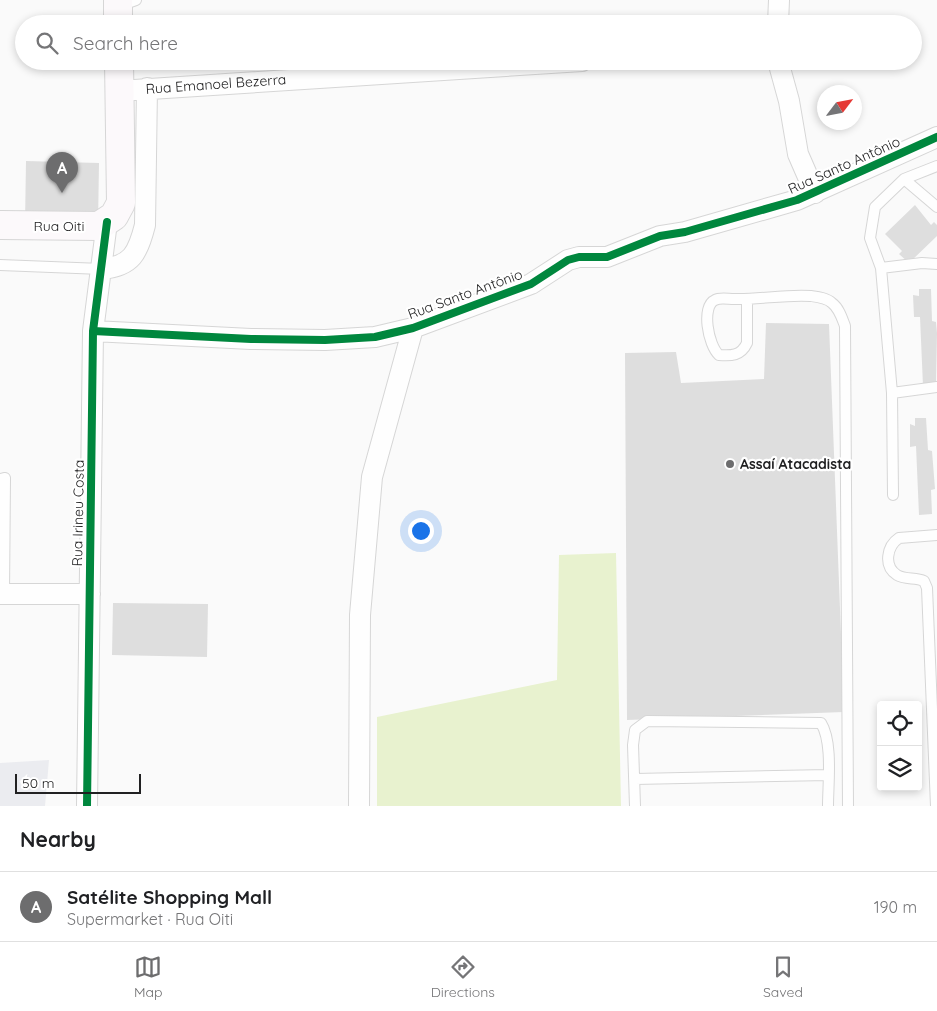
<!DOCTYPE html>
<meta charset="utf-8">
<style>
body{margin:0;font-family:Quicksand,sans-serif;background:#f2f2f2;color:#202124}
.controls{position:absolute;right:15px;bottom:15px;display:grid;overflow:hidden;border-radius:5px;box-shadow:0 2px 8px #0003}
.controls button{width:45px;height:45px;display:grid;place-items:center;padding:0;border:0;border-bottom:1px solid #e0e0e0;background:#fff;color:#202124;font:25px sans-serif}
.compass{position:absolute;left:817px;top:85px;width:45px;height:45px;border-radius:50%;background:#fff;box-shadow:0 2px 8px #0003;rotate:58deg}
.scale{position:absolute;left:15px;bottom:12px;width:126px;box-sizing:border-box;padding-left:5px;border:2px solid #212122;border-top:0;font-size:14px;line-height:18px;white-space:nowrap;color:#212122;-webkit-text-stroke:4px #fff;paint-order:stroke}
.you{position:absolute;left:420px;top:530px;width:18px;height:18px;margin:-12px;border:4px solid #fff;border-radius:50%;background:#1a73e8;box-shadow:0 0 0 8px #1a73e833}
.badge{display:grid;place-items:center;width:32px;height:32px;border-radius:50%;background:#6d6d6e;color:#fff;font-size:16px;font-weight:700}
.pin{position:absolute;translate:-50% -41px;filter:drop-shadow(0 1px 2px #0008)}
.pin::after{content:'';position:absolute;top:26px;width:18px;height:15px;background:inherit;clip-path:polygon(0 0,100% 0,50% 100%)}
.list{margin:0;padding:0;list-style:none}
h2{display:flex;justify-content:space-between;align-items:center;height:65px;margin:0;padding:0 20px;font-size:21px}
h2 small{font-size:16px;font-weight:400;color:#757577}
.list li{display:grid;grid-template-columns:32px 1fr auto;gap:15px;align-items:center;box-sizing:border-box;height:70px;padding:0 20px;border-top:1px solid #e0e0e0}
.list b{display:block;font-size:19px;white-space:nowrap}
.list p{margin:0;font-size:16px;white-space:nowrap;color:#757577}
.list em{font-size:16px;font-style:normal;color:#757577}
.icon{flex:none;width:28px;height:28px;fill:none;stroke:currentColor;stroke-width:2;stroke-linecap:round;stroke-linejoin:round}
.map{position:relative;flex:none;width:937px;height:806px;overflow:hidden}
.search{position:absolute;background:#fff;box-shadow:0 2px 8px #0003;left:15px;right:15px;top:15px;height:55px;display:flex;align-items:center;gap:12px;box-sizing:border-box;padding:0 18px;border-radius:28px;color:#757577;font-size:19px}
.sheet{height:135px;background:#fff}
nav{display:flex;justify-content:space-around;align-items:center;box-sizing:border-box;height:70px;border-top:1px solid #e0e0e0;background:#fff;font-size:14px;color:#757577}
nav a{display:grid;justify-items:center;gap:2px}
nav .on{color:#6d6d6e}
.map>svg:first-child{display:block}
.built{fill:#ebecf0}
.green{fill:#e8f2cf}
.building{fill:#dedede}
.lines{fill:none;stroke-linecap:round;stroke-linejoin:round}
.service-casing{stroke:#d6d6d6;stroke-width:12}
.minor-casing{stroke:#d6d6d6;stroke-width:22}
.secondary-casing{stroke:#d6d6d6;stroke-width:30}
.service{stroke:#fefefe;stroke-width:10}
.minor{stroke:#fefefe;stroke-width:20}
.secondary{stroke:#fcf9fb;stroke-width:28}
.cycleway-casing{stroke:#fff;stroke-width:11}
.cycleway{stroke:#00873e;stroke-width:8}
.poi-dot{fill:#6d6d6e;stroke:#fff;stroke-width:2}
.labels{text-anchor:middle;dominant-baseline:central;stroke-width:4.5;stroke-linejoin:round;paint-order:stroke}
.street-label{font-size:14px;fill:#212122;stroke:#fff}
.poi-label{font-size:14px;font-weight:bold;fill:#212122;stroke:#fff;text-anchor:start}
</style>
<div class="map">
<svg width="937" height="806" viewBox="0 0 937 806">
<rect width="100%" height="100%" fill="#fafafa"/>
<path class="built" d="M 49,760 L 45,806 L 0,806 L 0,763 Z"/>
<path class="green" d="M 616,553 L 621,806 L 377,806 L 377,717 L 557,680 L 559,555 Z"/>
<path class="building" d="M 26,161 L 99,163 L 98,225 L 25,223 Z
M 915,205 L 931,225 L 934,222 L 937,225 L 937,236 L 909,263 L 899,254 L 902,251 L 885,234 Z
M 919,289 L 931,289 L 932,321 L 936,322 L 937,333 L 936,385 L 923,386 L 920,317 L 914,317 L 913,295 L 919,296 Z
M 766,323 L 829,324 L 844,712 L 627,720 L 625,353 L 676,352 L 681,383 L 764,379 Z
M 915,418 L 926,418 L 928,450 L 932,451 L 935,489 L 931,490 L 932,514 L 919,515 L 916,446 L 910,447 L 910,424 L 915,426 Z
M 113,603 L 208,604 L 207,657 L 112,655 Z"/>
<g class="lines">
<g class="service-casing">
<path id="service" d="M 119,6 L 136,0
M 904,179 L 937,207
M 0,265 L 102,269
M 881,268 L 870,238 L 875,207 L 904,179 L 937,166
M 747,300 L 747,343 C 741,356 731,356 719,355 C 708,345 701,306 715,300 C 720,297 728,299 734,299 C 759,300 785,294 811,296 C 818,297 827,298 832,303 C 839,308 842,318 845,326 L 848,806
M 892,393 L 937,387
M 0,479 L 5,478 L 4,594
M 893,495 L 892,393 L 881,268 L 922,263 L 937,264
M 635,779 L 828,775
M 635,806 L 633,745 L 635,730 L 647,721 L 821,723 C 833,742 828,784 828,806
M 936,806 L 927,588 L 924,581 C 916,577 905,580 897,575 C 883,566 887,546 899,538 L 937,535"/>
</g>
<g class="minor-casing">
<path id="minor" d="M 778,24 L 779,0
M 778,61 L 789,101 L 798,154 L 815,193
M 119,91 L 582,61
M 102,269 C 132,266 138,253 145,225 L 147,88
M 93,331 L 251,339 L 325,340 L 375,337 L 413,328 L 531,284 L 568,260 L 579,257 L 607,257 L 660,236 L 685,232 L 797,200 L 937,137
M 0,594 L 90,594
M 87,806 L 93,331 L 107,222
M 359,806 L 360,615 L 372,477 L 413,328"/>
</g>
<g class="secondary-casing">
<path id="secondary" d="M 118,0 L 118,24
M 0,225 L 99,226 L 114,216 L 121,203 L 119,61"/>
</g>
<use href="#service" class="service"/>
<use href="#minor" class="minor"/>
<use href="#secondary" class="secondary"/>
<g class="cycleway-casing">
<path id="cycleway" d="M 93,331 L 251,339 L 325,340 L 375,337 L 413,328 L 531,284 L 568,260 L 579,257 L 607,257 L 660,236 L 685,232 L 797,200 L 937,137
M 87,806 L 93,331 L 107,222"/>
</g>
<use href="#cycleway" class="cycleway"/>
</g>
<circle class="poi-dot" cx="730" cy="464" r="5"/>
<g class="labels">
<g class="street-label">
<text transform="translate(216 84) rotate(-4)">Rua Emanoel Bezerra</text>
<text transform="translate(844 165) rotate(-24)">Rua Santo Antônio</text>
<text x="59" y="226">Rua Oiti</text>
<text transform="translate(465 294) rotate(-20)">Rua Santo Antônio</text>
<text transform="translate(78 513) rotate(-89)">Rua Irineu Costa</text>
</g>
<g class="poi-label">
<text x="740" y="464">Assaí Atacadista</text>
</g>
</g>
</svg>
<div class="controls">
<button><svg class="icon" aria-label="locate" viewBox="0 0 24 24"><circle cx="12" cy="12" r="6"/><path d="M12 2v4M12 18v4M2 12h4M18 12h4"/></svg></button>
<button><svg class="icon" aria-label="layers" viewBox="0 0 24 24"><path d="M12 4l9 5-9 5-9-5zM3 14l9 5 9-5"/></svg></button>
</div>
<svg class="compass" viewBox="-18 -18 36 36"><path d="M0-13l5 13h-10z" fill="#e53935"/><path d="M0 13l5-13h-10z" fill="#757577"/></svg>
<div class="scale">50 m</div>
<div class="you"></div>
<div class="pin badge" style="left:62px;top:193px">A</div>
<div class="search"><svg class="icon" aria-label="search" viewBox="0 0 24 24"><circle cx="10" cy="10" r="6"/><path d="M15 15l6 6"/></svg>Search here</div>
</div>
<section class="sheet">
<h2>Nearby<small></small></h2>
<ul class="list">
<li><span class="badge">A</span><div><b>Satélite Shopping Mall</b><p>Supermarket · Rua Oiti</p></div><em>190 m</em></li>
</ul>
</section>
<nav>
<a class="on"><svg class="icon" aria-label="map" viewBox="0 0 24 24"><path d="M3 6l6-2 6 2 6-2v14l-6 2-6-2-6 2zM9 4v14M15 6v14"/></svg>Map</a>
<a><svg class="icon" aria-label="directions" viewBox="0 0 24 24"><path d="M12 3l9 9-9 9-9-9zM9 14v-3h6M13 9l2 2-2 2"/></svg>Directions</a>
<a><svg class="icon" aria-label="saved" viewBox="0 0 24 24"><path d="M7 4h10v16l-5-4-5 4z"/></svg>Saved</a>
</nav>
